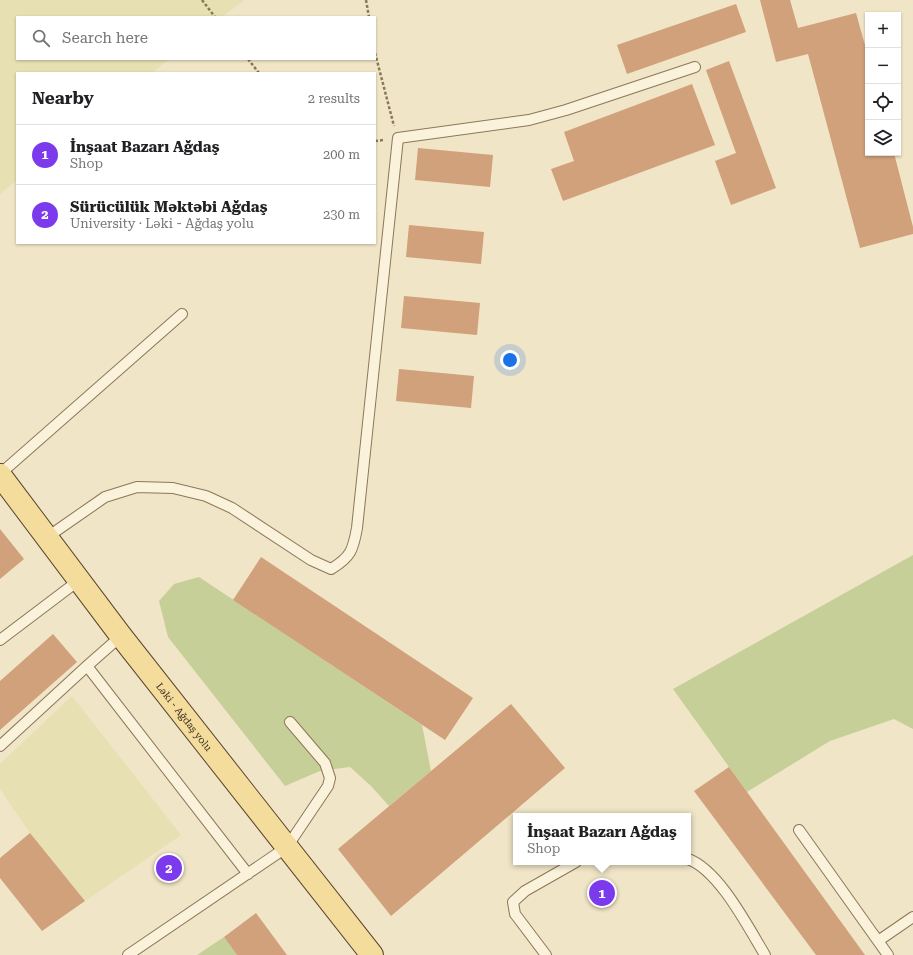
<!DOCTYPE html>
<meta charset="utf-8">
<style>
body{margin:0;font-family:"Roboto Serif",serif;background:#f6f6f6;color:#202124}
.controls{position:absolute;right:12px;top:12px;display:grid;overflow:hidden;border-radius:0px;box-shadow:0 1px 3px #0004}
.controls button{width:36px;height:36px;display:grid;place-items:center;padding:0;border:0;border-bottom:1px solid #e0e0e0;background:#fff;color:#202124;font:20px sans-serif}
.you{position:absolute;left:510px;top:360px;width:14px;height:14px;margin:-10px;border:3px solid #fff;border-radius:50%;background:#1a73e8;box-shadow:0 0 0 6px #1a73e833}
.badge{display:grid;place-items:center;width:26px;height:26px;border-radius:50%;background:#7c3aed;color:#fff;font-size:13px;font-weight:700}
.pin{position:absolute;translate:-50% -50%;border:2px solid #fff;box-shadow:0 1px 4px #0006}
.popup{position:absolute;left:513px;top:813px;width:178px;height:52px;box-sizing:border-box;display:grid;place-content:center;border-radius:0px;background:#fff;filter:drop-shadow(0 1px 3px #0005);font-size:13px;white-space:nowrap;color:#757577}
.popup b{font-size:15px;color:#202124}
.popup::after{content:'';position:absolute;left:50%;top:100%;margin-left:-8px;border:8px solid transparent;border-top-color:#fff}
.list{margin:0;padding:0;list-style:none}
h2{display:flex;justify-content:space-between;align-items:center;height:52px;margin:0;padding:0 16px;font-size:17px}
h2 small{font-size:13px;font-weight:400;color:#757577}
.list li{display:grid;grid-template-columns:26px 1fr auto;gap:12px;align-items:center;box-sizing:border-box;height:60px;padding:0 16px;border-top:1px solid #e0e0e0}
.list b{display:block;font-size:15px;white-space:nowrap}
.list p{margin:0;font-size:13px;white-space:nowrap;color:#757577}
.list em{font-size:13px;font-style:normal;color:#757577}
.icon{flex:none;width:22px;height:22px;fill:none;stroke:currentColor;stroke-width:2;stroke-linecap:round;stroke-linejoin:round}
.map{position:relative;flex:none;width:913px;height:955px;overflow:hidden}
.search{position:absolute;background:#fff;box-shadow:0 1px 3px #0004;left:16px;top:16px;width:360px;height:44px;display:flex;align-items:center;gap:10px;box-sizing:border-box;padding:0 14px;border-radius:0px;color:#757577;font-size:15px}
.panel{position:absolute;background:#fff;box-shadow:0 1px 3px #0004;left:16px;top:72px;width:360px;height:172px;border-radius:0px}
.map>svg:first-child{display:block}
.farmland{fill:#e6e0b3}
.green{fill:#c7cf99}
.building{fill:#d0a17b}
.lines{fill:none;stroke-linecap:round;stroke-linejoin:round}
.service-casing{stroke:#8c775b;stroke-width:12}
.primary-casing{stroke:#5a452f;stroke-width:24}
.path{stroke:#8c775b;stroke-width:2.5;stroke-dasharray:3 2;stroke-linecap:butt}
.service{stroke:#faf2da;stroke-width:10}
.primary{stroke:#f4dc9d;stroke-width:22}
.labels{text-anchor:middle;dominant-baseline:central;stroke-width:3.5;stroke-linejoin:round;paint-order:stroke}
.street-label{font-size:10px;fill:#3c2e1f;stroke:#f7efd6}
</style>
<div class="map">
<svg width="913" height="955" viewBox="0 0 913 955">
<rect width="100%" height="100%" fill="#f0e5c6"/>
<path class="farmland" d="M 0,0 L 244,0 L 222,17 L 17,17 L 17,59 L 169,59 L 152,73 L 17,73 L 17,180 L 0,194 Z
M 72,696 L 181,835 L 85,901 L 30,833 L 0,789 L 0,764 Z"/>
<path class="green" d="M 913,555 L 913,729 L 894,719 L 830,741 L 747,792 L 673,689 Z
M 199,577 L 422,725 L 431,771 L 389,806 L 371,786 L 350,767 L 320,771 L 285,786 L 168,637 L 159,601 L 174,584 Z
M 224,937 L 237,955 L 197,955 Z"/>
<path class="building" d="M 760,0 L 790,0 L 798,28 L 856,13 L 868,56 L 868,153 L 894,153 L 913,227 L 913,234 L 860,248 L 808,54 L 776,62 Z
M 736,4 L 746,32 L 627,74 L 617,45 Z
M 729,61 L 776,188 L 731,205 L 715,161 L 736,153 L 706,70 Z
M 692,84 L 715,145 L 563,201 L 551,169 L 574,161 L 564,132 Z
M 418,148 L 493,155 L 490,187 L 415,180 Z
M 409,225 L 484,232 L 481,264 L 406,257 Z
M 404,296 L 480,303 L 477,335 L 401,328 Z
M 399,369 L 474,376 L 471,408 L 396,401 Z
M 0,529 L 24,559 L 0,579 Z
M 261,557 L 473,698 L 445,740 L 233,600 Z
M 53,634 L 77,662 L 0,730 L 0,681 Z
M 511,704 L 565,768 L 391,916 L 338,849 Z
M 729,767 L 747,792 L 865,955 L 816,955 L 694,791 Z
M 30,833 L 85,901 L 42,931 L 0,878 L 0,858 Z
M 256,913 L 287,955 L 237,955 L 224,937 Z"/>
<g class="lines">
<g class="service-casing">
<path id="service" d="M 0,474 L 182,314
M 46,538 L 105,497 L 137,487 L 173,488 L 206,496 L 232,508 L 311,560 L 331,569 C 351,557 353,550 357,528 L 398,138 L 529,120 L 566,110 L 695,67
M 0,640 L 78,581
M 87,666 L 248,874
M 0,746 L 87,666 L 121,636
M 799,830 L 888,955
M 688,859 C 719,870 748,927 765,955
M 878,941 L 913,917
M 128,955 L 287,847 L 328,786 L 330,778 L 325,763 L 290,722
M 546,955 L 515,914 L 513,902 L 525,891 L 576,862"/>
</g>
<g class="primary-casing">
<g id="primary">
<path id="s1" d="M 0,475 L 121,636 L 372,955"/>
</g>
</g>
<path class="path" d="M 202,0 L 215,17
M 366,0 L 369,17
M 375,53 L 394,126
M 248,59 L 259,73
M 375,141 L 384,140"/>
<use href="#service" class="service"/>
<use href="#primary" class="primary"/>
</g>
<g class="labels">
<g class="street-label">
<text stroke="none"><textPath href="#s1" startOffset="304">Ləki - Ağdaş yolu</textPath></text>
</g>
</g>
</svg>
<div class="controls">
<button>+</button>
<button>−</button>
<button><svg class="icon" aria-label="locate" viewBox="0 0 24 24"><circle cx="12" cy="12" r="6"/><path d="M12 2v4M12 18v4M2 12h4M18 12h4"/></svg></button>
<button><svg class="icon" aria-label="layers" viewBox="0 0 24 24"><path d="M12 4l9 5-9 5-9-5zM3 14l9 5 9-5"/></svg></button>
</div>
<div class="you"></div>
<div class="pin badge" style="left:602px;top:893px">1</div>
<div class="popup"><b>İnşaat Bazarı Ağdaş</b>Shop</div>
<div class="pin badge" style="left:169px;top:868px">2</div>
<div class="search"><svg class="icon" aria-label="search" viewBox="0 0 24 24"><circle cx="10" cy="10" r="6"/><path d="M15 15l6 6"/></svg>Search here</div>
<section class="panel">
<h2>Nearby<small>2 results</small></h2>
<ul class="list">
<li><span class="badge">1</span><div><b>İnşaat Bazarı Ağdaş</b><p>Shop</p></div><em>200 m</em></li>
<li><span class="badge">2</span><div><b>Sürücülük Məktəbi Ağdaş</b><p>University · Ləki - Ağdaş yolu</p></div><em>230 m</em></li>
</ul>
</section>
</div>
